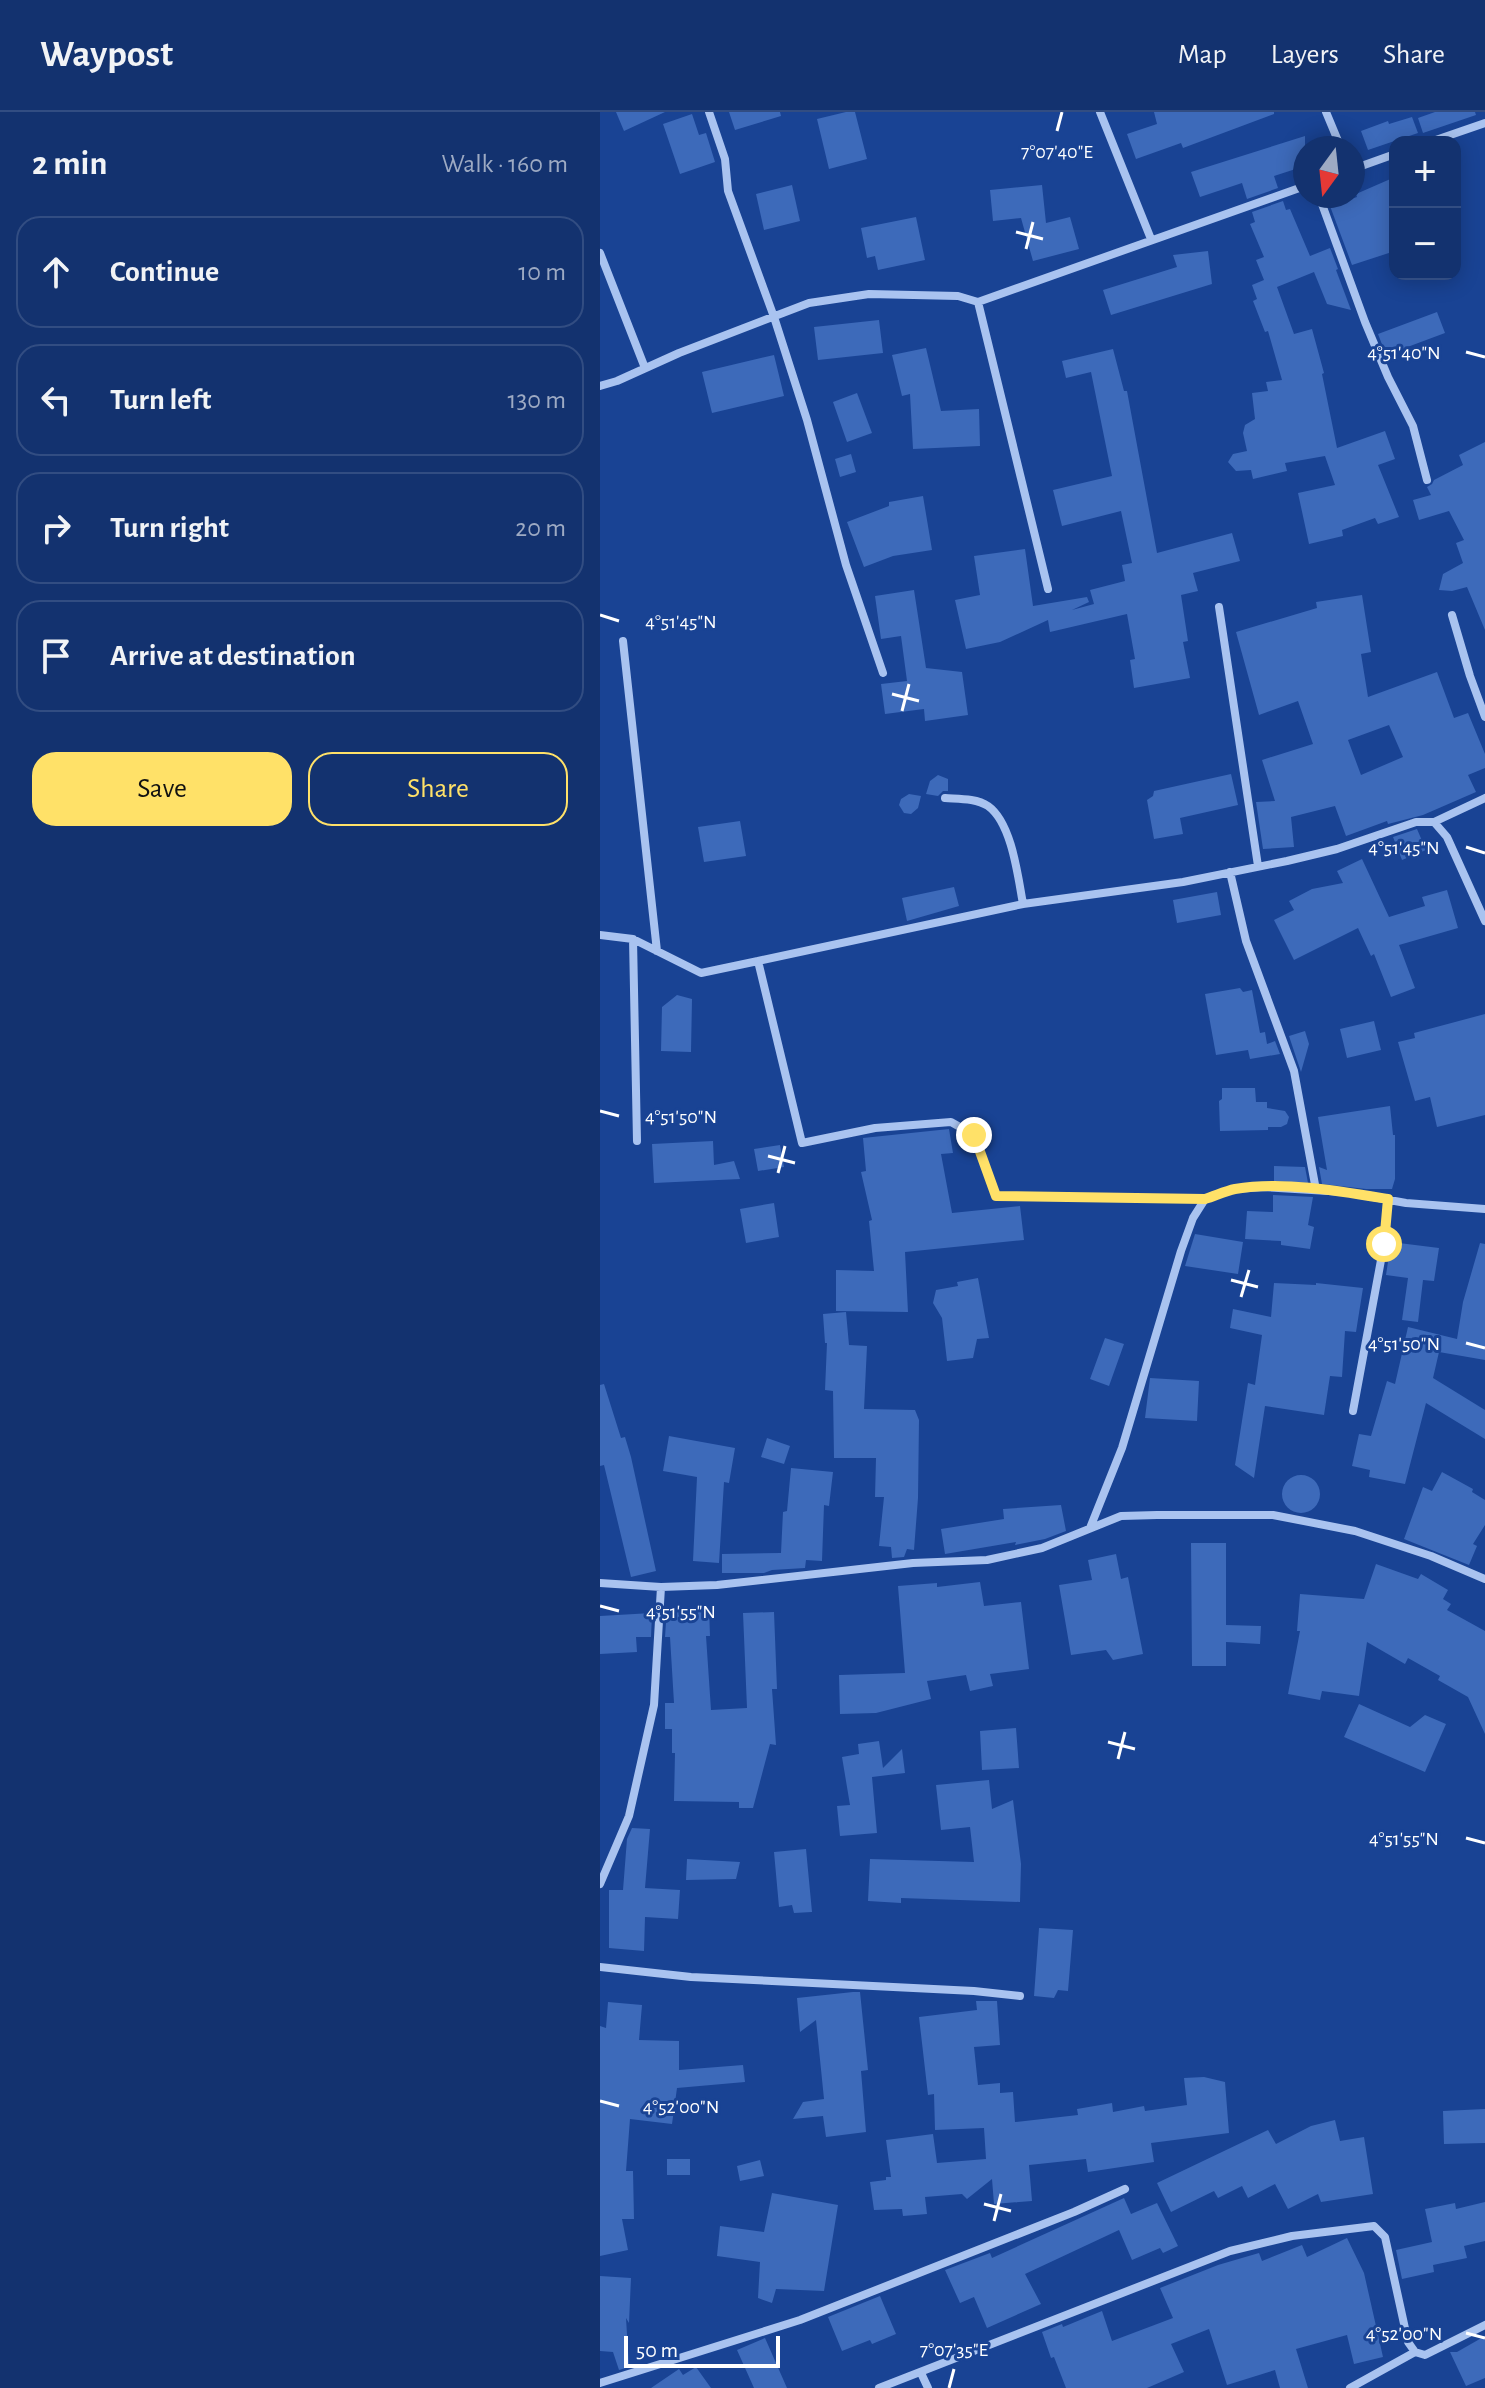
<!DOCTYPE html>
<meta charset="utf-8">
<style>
body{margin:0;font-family:"Alegreya Sans",sans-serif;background:#1c3a74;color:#f1f3f6}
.controls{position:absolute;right:24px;top:24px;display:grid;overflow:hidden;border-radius:16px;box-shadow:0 4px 20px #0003}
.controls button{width:72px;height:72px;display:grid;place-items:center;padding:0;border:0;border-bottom:2px solid #324d82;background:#13326f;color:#f1f3f6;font:40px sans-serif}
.compass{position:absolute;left:693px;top:24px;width:72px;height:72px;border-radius:50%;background:#13326f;box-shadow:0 4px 20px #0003;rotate:195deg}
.scale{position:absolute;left:24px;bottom:20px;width:156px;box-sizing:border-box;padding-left:8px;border:4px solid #fff;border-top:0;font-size:22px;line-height:28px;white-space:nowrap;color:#fff;-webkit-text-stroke:6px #194394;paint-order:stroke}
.stop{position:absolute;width:24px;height:24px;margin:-18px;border:6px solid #ffe168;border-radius:50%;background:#fff}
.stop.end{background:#ffe168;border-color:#fff;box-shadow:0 2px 8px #0008}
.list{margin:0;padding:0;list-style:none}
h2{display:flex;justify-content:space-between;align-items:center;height:104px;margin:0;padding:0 32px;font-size:34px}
h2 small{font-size:26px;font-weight:400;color:#9daac3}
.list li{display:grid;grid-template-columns:52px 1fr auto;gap:24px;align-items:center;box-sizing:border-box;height:112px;margin:0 16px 16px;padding:0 16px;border:2px solid #324d82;border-radius:24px}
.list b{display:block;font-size:30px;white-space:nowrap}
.list em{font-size:26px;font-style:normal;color:#9daac3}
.actions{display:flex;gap:16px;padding:24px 32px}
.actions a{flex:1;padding:18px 0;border:2px solid #ffe168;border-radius:24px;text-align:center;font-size:28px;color:#ffe168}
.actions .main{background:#ffe168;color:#111}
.icon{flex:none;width:44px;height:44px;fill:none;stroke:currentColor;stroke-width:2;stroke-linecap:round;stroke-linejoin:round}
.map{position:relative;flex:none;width:885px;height:2276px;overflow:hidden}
header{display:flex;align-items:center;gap:48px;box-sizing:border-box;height:112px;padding:0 40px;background:#13326f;border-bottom:2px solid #324d82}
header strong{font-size:38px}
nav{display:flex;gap:44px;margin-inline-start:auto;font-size:28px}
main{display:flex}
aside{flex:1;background:#13326f}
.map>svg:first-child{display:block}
.building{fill:#3d6aba;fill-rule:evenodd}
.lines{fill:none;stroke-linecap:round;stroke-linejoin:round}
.minor{stroke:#a9c3f0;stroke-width:8}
.route{stroke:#ffe168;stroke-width:10}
.ticks{fill:none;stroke:#fff;stroke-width:3}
.ticks-label{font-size:20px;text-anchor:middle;fill:#fff;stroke:#194394;stroke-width:6;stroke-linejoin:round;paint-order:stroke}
</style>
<header>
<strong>Waypost</strong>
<nav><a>Map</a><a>Layers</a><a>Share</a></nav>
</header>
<main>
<aside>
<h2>2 min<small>Walk · 160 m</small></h2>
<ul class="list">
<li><svg class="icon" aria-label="ahead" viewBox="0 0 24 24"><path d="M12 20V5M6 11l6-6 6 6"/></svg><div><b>Continue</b></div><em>10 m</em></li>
<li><svg class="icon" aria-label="left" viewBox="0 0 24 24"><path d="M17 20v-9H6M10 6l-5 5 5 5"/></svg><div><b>Turn left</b></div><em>130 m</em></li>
<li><svg class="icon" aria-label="right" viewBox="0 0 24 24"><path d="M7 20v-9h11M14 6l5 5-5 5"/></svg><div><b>Turn right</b></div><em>20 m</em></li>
<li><svg class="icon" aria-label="arrive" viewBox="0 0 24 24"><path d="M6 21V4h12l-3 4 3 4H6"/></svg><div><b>Arrive at destination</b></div></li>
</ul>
<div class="actions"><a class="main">Save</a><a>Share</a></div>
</aside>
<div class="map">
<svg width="885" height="2276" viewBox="0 0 885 2276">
<rect width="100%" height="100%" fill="#194394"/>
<path class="building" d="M 16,0 L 65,0 L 24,19 Z
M 129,0 L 180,0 L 181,4 L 135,18 Z
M 246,0 L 255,0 L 267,47 L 229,57 L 217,7 Z
M 554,0 L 674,0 L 674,2 L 583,36 L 581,31 L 536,47 L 527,22 L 557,12 Z
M 835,0 L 875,0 L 876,3 L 823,21 L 818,6 Z
M 92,2 L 99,23 L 106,21 L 115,50 L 80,62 L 63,12 Z
M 812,5 L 818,21 L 768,38 L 761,19 L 788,9 L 789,12 Z
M 705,24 L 705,54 L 674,64 L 678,76 L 647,87 L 642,71 L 600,85 L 591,60 Z
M 795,65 L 795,139 L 752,153 L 730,94 L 757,85 L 756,82 Z
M 192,73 L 200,109 L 164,118 L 156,82 Z
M 442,73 L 446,111 L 470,105 L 479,137 L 433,149 L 421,106 L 393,109 L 390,78 Z
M 683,89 L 686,98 L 690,97 L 710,144 L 730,136 L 738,157 L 736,158 L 751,198 L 727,192 L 714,160 L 677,175 L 694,222 L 712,217 L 724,261 L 722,262 L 737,336 L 785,319 L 795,347 L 778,353 L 799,405 L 778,412 L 775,406 L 742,418 L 743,424 L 709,432 L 698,381 L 735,373 L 725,344 L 685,351 L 687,359 L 653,367 L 651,358 L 636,359 L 628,350 L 633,342 L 647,339 L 643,321 L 645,313 L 655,307 L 652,281 L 668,279 L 666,270 L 682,268 L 668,219 L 665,220 L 653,189 L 657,187 L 652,173 L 664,168 L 656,148 L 664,145 L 650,112 L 655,110 L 652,100 Z
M 316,105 L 325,148 L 278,158 L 275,144 L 267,146 L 261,116 Z
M 608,139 L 612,172 L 511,203 L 503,178 L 577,155 L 573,143 Z
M 837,200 L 845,221 L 786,243 L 778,222 Z
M 279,208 L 283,241 L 218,248 L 214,215 Z
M 326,236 L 341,299 L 379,297 L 380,334 L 313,337 L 310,282 L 302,284 L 292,243 Z
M 513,237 L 524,279 L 527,279 L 557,441 L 632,421 L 640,449 L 593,461 L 598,479 L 581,483 L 588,529 L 583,530 L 590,566 L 534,576 L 530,548 L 535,547 L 527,502 L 450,520 L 448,508 L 400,530 L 366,537 L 355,488 L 380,483 L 374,444 L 425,437 L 433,494 L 487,485 L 489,490 L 472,498 L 494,492 L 490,478 L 525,469 L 522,453 L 532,451 L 521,399 L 462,414 L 453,378 L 512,364 L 491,260 L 466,266 L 462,249 Z
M 174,243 L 184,284 L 112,301 L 102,260 Z
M 257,281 L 272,321 L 247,330 L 233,290 Z
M 885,330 L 885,518 L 867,475 L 852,479 L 839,478 L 843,462 L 863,451 L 856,431 L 864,428 L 849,399 L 819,408 L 813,388 L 831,383 L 827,375 L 832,372 L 834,368 L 863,353 L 859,343 Z
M 251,342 L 256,360 L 240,365 L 235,347 Z
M 323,384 L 332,438 L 293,444 L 264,455 L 247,410 L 289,394 L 289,390 Z
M 314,478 L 326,556 L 362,560 L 368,603 L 325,609 L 324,597 L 285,602 L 281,572 L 307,569 L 301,524 L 281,527 L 275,484 Z
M 762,483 L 771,540 L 761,542 L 768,585 L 837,560 L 854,606 L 868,601 L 885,642 L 885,656 L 868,663 L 876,680 L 823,703 L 788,712 L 787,709 L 746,724 L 735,694 L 691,705 L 694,735 L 663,737 L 656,690 L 675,689 L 662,648 L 713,632 L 698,589 L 659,603 L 636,520 L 717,496 L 716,490 ZM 789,613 L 803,645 L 761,663 L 748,628 Z
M 631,662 L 638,693 L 580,706 L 583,722 L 554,727 L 547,688 L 553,684 L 554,679 Z
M 338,663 L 348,667 L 348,679 L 343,679 L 338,684 L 326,682 L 330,669 Z
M 309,682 L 321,684 L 318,696 L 311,702 L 304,701 L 299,693 L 301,687 Z
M 140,709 L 146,744 L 104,750 L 98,715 Z
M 817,717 L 826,738 L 802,748 L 793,725 Z
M 762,747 L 789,805 L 825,794 L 822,785 L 847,778 L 858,816 L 799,833 L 815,876 L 791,885 L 774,842 L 771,844 L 758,816 L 694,848 L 674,808 L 694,798 L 689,789 L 712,777 L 743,771 L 737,759 Z
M 354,775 L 359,794 L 307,809 L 302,786 Z
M 617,780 L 621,803 L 577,811 L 573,788 Z
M 640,876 L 643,880 L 652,878 L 660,921 L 665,920 L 667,932 L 675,929 L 680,942 L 650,947 L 648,938 L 616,943 L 605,882 Z
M 77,883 L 92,887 L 91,940 L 61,939 L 62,895 Z
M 885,902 L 885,1003 L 837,1015 L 830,985 L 815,989 L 798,930 L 815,926 L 814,921 Z
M 774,909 L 781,938 L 747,946 L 740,917 Z
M 705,919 L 709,932 L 701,960 L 689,924 Z
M 622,976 L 655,976 L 656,990 L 667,990 L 667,996 L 685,999 L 689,1005 L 687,1012 L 681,1015 L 668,1015 L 668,1018 L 620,1019 L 619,989 L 622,987 Z
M 790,994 L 793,1023 L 795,1023 L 795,1067 L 792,1077 L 766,1077 L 722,1072 L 719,1055 L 727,1058 L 718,1005 Z
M 349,1017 L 353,1041 L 341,1042 L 352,1101 L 420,1094 L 424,1128 L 305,1140 L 308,1200 L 236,1199 L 236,1158 L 274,1159 L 269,1109 L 272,1108 L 261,1060 L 266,1059 L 263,1026 Z
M 113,1029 L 114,1053 L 134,1049 L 140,1067 L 54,1071 L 52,1032 Z
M 180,1033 L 184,1055 L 158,1059 L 154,1037 Z
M 674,1054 L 705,1055 L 708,1071 L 674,1069 Z
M 673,1083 L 713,1085 L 708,1113 L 714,1115 L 710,1137 L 681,1133 L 681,1129 L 645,1127 L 647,1099 L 673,1100 Z
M 174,1091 L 179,1125 L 146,1131 L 140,1097 Z
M 595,1122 L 643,1130 L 638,1162 L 585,1154 Z
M 791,1130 L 839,1136 L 834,1169 L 823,1168 L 818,1210 L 802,1208 L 808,1166 L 786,1163 Z
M 880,1131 L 885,1132 L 885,1248 L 839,1240 L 833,1266 L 885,1298 L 885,1327 L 826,1291 L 805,1372 L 769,1365 L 770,1358 L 752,1354 L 759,1322 L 771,1324 L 787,1269 L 795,1272 L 808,1215 L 857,1227 L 863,1190 Z
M 378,1166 L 389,1226 L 377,1227 L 373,1246 L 347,1249 L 342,1206 L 333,1191 L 336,1178 L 358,1174 L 357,1170 Z
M 674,1171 L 716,1173 L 716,1171 L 763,1176 L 756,1220 L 745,1219 L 742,1265 L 730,1264 L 724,1303 L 665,1294 L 654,1366 L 635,1353 L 648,1271 L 655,1273 L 662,1223 L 630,1216 L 633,1197 L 671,1205 Z
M 246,1200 L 249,1233 L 267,1234 L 264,1297 L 315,1298 L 319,1308 L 318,1386 L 314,1438 L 307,1437 L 304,1445 L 292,1446 L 291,1435 L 279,1434 L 284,1385 L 275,1385 L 276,1346 L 234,1346 L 233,1279 L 225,1278 L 227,1231 L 225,1231 L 223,1202 Z
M 505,1226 L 524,1232 L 509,1274 L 490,1267 Z
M 550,1266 L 599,1269 L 597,1309 L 545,1306 Z
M 4,1272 L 21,1326 L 25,1325 L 31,1345 L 56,1459 L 31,1465 L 4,1353 L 0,1354 L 0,1273 Z
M 69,1324 L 135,1336 L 129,1371 L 124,1370 L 119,1451 L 93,1449 L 97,1365 L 63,1359 Z
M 167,1326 L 190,1334 L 184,1352 L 161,1345 Z
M 191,1356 L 233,1360 L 229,1394 L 224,1393 L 222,1449 L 206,1448 L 205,1456 L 172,1458 L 164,1461 L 122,1461 L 122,1442 L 181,1441 L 183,1400 L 187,1399 Z
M 842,1360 L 873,1377 L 872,1380 L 885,1388 L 885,1413 L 873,1432 L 877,1434 L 869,1453 L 804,1427 L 823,1375 L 832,1379 Z
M682 1382a19 19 0 1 1 38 0a19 19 0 1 1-38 0Z
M 461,1393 L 466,1419 L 445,1427 L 415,1433 L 416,1430 L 345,1442 L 341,1417 L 404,1407 L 403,1397 Z
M 591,1431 L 626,1431 L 626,1513 L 661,1514 L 660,1532 L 626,1530 L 626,1554 L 592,1554 Z
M 516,1442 L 521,1467 L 528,1465 L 543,1542 L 513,1548 L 506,1538 L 471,1543 L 459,1473 L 492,1468 L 488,1448 Z
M 776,1452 L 818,1467 L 821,1462 L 848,1478 L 843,1487 L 851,1492 L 847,1498 L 885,1519 L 885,1622 L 868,1585 L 838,1568 L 840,1564 L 808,1546 L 805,1552 L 767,1530 L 759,1584 L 722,1579 L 720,1588 L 688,1582 L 700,1519 L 697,1519 L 700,1482 L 764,1487 Z
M 380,1470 L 384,1494 L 421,1490 L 429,1557 L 390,1562 L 393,1574 L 370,1579 L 366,1563 L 327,1569 L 331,1587 L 276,1601 L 240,1602 L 239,1563 L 305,1561 L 298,1474 L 337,1471 L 337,1475 Z
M 67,1495 L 109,1495 L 110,1524 L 106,1524 L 111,1598 L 147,1596 L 143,1501 L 174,1500 L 177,1577 L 172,1577 L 176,1633 L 170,1632 L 153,1696 L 139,1696 L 139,1690 L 74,1689 L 75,1641 L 72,1641 L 72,1617 L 65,1617 L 65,1591 L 74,1591 L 70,1525 L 65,1525 Z
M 52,1501 L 51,1525 L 36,1525 L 37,1540 L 0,1542 L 0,1504 Z
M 759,1592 L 810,1615 L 825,1603 L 846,1612 L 825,1660 L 744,1625 Z
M 416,1616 L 419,1656 L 382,1658 L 380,1619 Z
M 279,1629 L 283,1656 L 302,1637 L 305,1661 L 272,1665 L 277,1721 L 240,1724 L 237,1694 L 250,1693 L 242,1645 L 259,1642 L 258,1632 Z
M 389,1668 L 392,1697 L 413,1688 L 421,1752 L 420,1790 L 301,1786 L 301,1791 L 268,1789 L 270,1747 L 374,1750 L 370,1715 L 341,1718 L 336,1673 Z
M 32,1716 L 50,1717 L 45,1776 L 80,1778 L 78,1807 L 45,1805 L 44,1839 L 9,1836 L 9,1778 L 23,1778 L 27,1727 Z
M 206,1737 L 212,1800 L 194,1801 L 192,1793 L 179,1795 L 174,1740 Z
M 87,1747 L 140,1750 L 136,1767 L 86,1768 Z
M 439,1816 L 473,1818 L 468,1879 L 458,1878 L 454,1886 L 434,1884 Z
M 253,1880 L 260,1880 L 268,1958 L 261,1959 L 266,2020 L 226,2025 L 223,2004 L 193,2007 L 203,1990 L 224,1987 L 216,1908 L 200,1920 L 197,1886 Z
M 376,1889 L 397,1889 L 400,1933 L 374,1935 L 378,1973 L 400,1971 L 400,1981 L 413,1980 L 415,2010 L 478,2003 L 477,1997 L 512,1991 L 513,2000 L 544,1994 L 545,1999 L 587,1993 L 584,1966 L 604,1965 L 625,1970 L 629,2021 L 551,2031 L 554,2050 L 488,2060 L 486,2047 L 429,2053 L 432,2089 L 394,2092 L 392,2067 L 367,2087 L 362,2082 L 325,2085 L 327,2102 L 303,2104 L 302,2097 L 274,2098 L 270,2070 L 286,2068 L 286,2065 L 291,2065 L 286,2028 L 333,2022 L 337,2051 L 386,2047 L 384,2016 L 335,2018 L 334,1982 L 328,1983 L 319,1905 L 377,1898 Z
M 8,1890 L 42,1893 L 39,1928 L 79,1929 L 79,1958 L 143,1953 L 145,1970 L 77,1976 L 72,2012 L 30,2007 L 26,2059 L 33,2059 L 34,2107 L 22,2107 L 28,2138 L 0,2144 L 0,1914 L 6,1916 Z
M 885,1997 L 885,2031 L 844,2032 L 843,1999 Z
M 735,2008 L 740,2029 L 764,2025 L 773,2082 L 721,2090 L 718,2082 L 688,2097 L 675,2072 L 648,2086 L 642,2074 L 618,2086 L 614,2079 L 571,2100 L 557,2071 L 668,2018 L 676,2032 L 711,2014 Z
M 67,2047 L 90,2047 L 90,2063 L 67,2063 Z
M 160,2048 L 164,2064 L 140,2069 L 137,2054 Z
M 172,2081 L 238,2093 L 224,2179 L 176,2177 L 172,2191 L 158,2186 L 160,2150 L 117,2144 L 120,2114 L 164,2120 Z
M 524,2086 L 531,2102 L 557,2091 L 578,2134 L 563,2141 L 560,2136 L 532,2148 L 519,2118 L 425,2162 L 441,2192 L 387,2216 L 374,2185 L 360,2191 L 345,2158 L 390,2141 L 392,2146 Z
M 885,2090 L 885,2129 L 864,2134 L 867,2146 L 833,2153 L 834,2160 L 802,2167 L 796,2138 L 832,2130 L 825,2097 L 855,2091 L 856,2097 Z
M 747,2126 L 764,2161 L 783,2245 L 754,2252 L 747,2223 L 696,2237 L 708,2276 L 680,2276 L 675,2258 L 627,2273 L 609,2217 L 571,2232 L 584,2260 L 547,2276 L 466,2276 L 454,2245 L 451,2246 L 442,2220 L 462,2212 L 463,2215 L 502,2199 L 512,2229 L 573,2206 L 560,2176 L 618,2153 L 659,2141 L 662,2149 L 702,2133 L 707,2145 Z
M 0,2164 L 31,2166 L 29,2211 L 26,2206 L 29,2255 L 19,2258 L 13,2240 L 0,2239 Z
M 280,2184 L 296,2222 L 272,2232 L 270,2228 L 242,2239 L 228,2205 Z
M 885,2224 L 885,2266 L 866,2274 L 850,2240 L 857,2240 Z
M 165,2226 L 187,2276 L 154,2276 L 137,2238 Z
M 96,2255 L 111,2276 L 51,2276 L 79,2257 L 83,2263 Z"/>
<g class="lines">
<path class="minor" d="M 109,0 L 125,47 L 128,79 L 174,205 L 207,308 L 246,453 L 283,561
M 500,0 L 551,127
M 726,0 L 741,36
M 830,30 L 885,11
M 753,57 L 795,42
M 719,84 L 765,210 L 788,265 L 813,314 L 827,368
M 0,141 L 45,256
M 378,190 L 448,477
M 0,274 L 17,269 L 79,241 L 209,191 L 269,182 L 358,184 L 378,190 L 705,74
M 619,495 L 658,754
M 852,503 L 870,564 L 885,605
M 23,529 L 57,839
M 345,686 C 358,687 376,686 388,694 C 412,711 418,765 423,792
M 834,710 L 885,686
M 630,760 L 646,829 L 694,959 L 716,1078
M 0,823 L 33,827 L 101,861 L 158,849 L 202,1031 L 275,1016 L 351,1010 L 374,1023 L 396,1084 L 605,1087
M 33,827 L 37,1029
M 158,849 L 423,792 L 583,770 L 687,749 L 737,737 L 816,710 L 834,710 L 847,725 L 885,809
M 753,1299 L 784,1132 L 788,1087
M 490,1416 L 522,1336 L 581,1139 L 593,1106 L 605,1087 L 634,1077 L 664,1075 L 745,1080 L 806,1091 L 885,1097
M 0,1471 L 61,1475 L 117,1473 L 313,1451 L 387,1448 L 442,1436 L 521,1404 L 557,1403 L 673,1403 L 755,1419 L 831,1444 L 885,1467
M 0,1772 L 29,1704 L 54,1593 L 61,1475
M 0,1855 L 91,1865 L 374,1879 L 420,1884
M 321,2261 L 328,2276
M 0,2271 L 200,2208 L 474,2100 L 525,2077
M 279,2276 L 630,2139 L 692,2124 L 774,2114 L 785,2125 L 808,2230 L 815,2240
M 750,2276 L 815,2240 L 825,2243 L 885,2213"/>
</g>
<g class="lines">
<path class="route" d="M 374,1023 L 396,1084 L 605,1087 C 615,1084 625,1079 635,1077 C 684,1069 740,1079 788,1087 L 784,1132"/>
</g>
<path class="ticks" d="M 457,19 L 462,0M 416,120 L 443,127M 426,137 L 433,110M 866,240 L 885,245M 0,503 L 19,509M 292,582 L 319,589M 302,599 L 309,572M 866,735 L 885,741M 0,999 L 19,1004M 168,1044 L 195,1051M 178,1061 L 185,1034M 631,1168 L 658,1175M 641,1185 L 649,1158M 866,1231 L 885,1236M 0,1494 L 19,1499M 508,1630 L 535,1637M 518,1647 L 525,1620M 866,1726 L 885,1731M 0,1989 L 19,1994M 384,2092 L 411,2099M 394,2109 L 401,2082M 866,2221 L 885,2226M 349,2276 L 354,2257"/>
<g class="ticks-label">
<text x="457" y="46">7°07'40"E</text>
<text x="804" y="247">4°51'40"N</text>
<text x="81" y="516">4°51'45"N</text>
<text x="804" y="742">4°51'45"N</text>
<text x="81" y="1011">4°51'50"N</text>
<text x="804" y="1238">4°51'50"N</text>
<text x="81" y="1506">4°51'55"N</text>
<text x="804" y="1733">4°51'55"N</text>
<text x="81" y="2001">4°52'00"N</text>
<text x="804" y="2228">4°52'00"N</text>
<text x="354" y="2244">7°07'35"E</text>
</g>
</svg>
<div class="controls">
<button>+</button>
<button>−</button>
</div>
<svg class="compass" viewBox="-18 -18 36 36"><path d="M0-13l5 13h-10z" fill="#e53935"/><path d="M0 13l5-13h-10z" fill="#9daac3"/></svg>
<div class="scale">50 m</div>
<div class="stop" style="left:784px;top:1132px"></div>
<div class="stop end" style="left:374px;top:1023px"></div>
</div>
</main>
